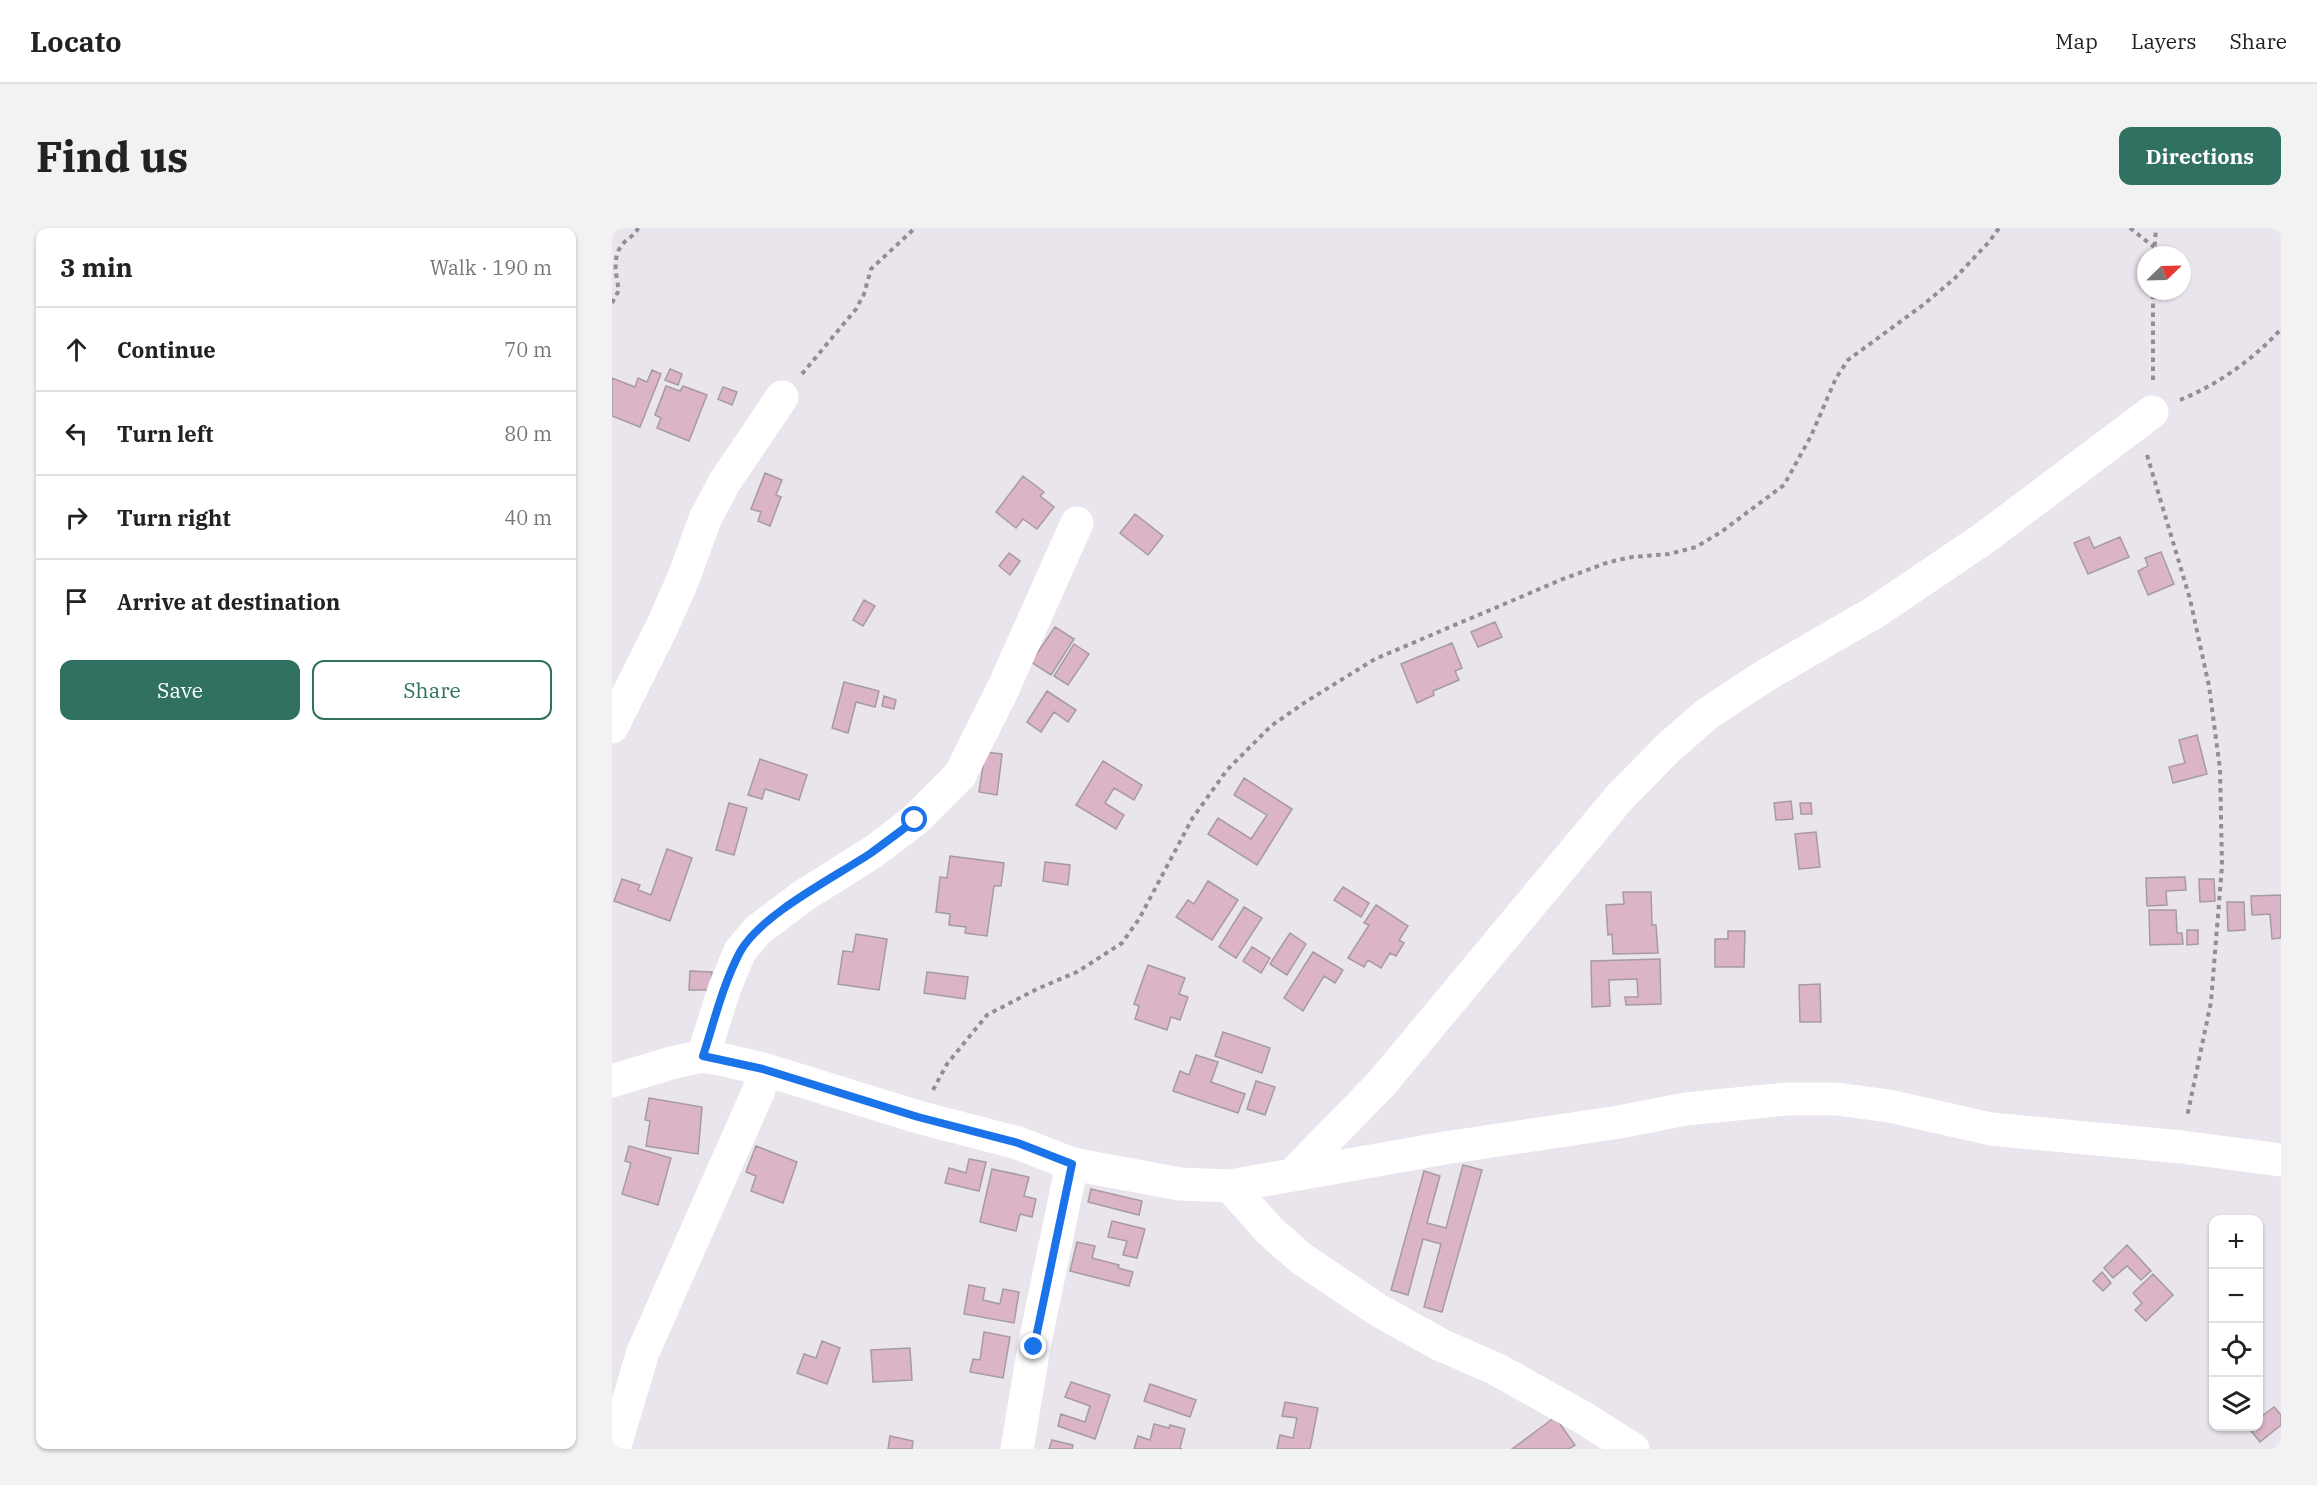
<!DOCTYPE html>
<meta charset="utf-8">
<style>
body{margin:0;font-family:"IBM Plex Serif",serif;background:#f2f2f2;color:#222}
.controls{position:absolute;right:18px;bottom:18px;display:grid;overflow:hidden;border-radius:12px;box-shadow:0 2px 4px #0004}
.controls button{width:54px;height:54px;display:grid;place-items:center;padding:0;border:0;border-bottom:2px solid #e0e0e0;background:#fff;color:#222;font:30px sans-serif}
.compass{position:absolute;left:1525px;top:18px;width:54px;height:54px;border-radius:50%;background:#fff;box-shadow:0 2px 4px #0004;rotate:67deg}
.stop{position:absolute;width:18px;height:18px;margin:-14px;border:4px solid #1a73e8;border-radius:50%;background:#fff}
.stop.end{background:#1a73e8;border-color:#fff;box-shadow:0 2px 6px #0008}
.list{margin:0;padding:0;list-style:none}
h2{display:flex;justify-content:space-between;align-items:center;height:78px;margin:0;padding:0 24px;font-size:26px}
h2 small{font-size:20px;font-weight:400;color:#767676}
.list li{display:grid;grid-template-columns:39px 1fr auto;gap:18px;align-items:center;box-sizing:border-box;height:84px;padding:0 24px;border-top:2px solid #e0e0e0}
.list b{display:block;font-size:22px;white-space:nowrap}
.list em{font-size:20px;font-style:normal;color:#767676}
.actions{display:flex;gap:12px;padding:18px 24px}
.actions a{flex:1;padding:14px 0;border:2px solid #307161;border-radius:12px;text-align:center;font-size:21px;color:#307161}
.actions .main{background:#307161;color:#fff}
.icon{flex:none;width:33px;height:33px;fill:none;stroke:currentColor;stroke-width:2;stroke-linecap:round;stroke-linejoin:round}
.map{position:relative;flex:none;width:1669px;height:1221px;overflow:hidden;border-radius:12px}
header{display:flex;align-items:center;gap:36px;box-sizing:border-box;height:84px;padding:0 30px;background:#fff;border-bottom:2px solid #e0e0e0}
header strong{font-size:28px}
nav{display:flex;gap:33px;margin-inline-start:auto;font-size:21px}
.intro{display:flex;align-items:center;justify-content:space-between;box-sizing:border-box;height:144px;padding:0 36px}
h1{margin:0;font-size:42px}
.button{padding:15px 27px;border-radius:12px;background:#307161;color:#fff;font-size:21px;font-weight:700}
main{display:flex;gap:36px;padding:0 36px}
aside{flex:1;background:#fff;border-radius:12px;box-shadow:0 2px 4px #0004}
.map>svg:first-child{display:block}
.building{fill:#dbb4c7;stroke:#a69ba0;stroke-width:1.5}
.lines{fill:none;stroke-linecap:round;stroke-linejoin:round}
.path{stroke:#928e95;stroke-width:4;stroke-dasharray:4.5 4.5;stroke-linecap:butt}
.minor{stroke:#fff;stroke-width:33}
.route{stroke:#1a73e8;stroke-width:8}
</style>
<header>
<strong>Locato</strong>
<nav><a>Map</a><a>Layers</a><a>Share</a></nav>
</header>
<div class="intro"><h1>Find us</h1><a class="button">Directions</a></div>
<main>
<aside>
<h2>3 min<small>Walk · 190 m</small></h2>
<ul class="list">
<li><svg class="icon" aria-label="ahead" viewBox="0 0 24 24"><path d="M12 20V5M6 11l6-6 6 6"/></svg><div><b>Continue</b></div><em>70 m</em></li>
<li><svg class="icon" aria-label="left" viewBox="0 0 24 24"><path d="M17 20v-9H6M10 6l-5 5 5 5"/></svg><div><b>Turn left</b></div><em>80 m</em></li>
<li><svg class="icon" aria-label="right" viewBox="0 0 24 24"><path d="M7 20v-9h11M14 6l5 5-5 5"/></svg><div><b>Turn right</b></div><em>40 m</em></li>
<li><svg class="icon" aria-label="arrive" viewBox="0 0 24 24"><path d="M6 21V4h12l-3 4 3 4H6"/></svg><div><b>Arrive at destination</b></div></li>
</ul>
<div class="actions"><a class="main">Save</a><a>Share</a></div>
</aside>
<div class="map">
<svg width="1669" height="1221" viewBox="0 0 1669 1221">
<rect width="100%" height="100%" fill="#eae4ed"/>
<path class="building" d="M 58,141 L 70,146 L 66,157 L 53,152 Z
M 40,142 L 49,146 L 28,199 L 0,188 L 0,150 L 23,159 L 26,150 L 35,154 Z
M 54,158 L 68,163 L 71,158 L 95,167 L 77,213 L 45,200 L 49,190 L 43,187 Z
M 111,159 L 125,164 L 120,177 L 106,171 Z
M 153,245 L 170,252 L 164,267 L 169,269 L 158,298 L 146,293 L 149,284 L 139,281 Z
M 411,248 L 432,264 L 428,268 L 442,279 L 425,301 L 411,291 L 404,300 L 384,284 Z
M 523,286 L 551,308 L 536,327 L 508,305 Z
M 1477,309 L 1482,320 L 1508,309 L 1517,329 L 1476,346 L 1462,315 Z
M 1549,324 L 1562,356 L 1536,367 L 1526,343 L 1536,338 L 1533,330 Z
M 397,325 L 408,333 L 398,347 L 387,338 Z
M 252,372 L 263,378 L 251,398 L 241,392 Z
M 883,394 L 890,409 L 866,419 L 859,404 Z
M 443,399 L 462,411 L 439,447 L 419,434 Z
M 840,415 L 850,440 L 843,443 L 847,452 L 821,463 L 822,467 L 805,475 L 789,436 Z
M 462,416 L 477,426 L 456,457 L 442,448 Z
M 232,454 L 267,463 L 263,479 L 244,474 L 236,505 L 220,500 Z
M 435,463 L 464,482 L 456,494 L 442,484 L 429,504 L 415,494 Z
M 272,468 L 284,472 L 282,481 L 270,478 Z
M 1585,507 L 1595,546 L 1561,555 L 1557,539 L 1573,535 L 1567,512 Z
M 373,524 L 390,526 L 385,567 L 367,564 Z
M 148,531 L 195,547 L 187,572 L 153,561 L 150,571 L 136,567 Z
M 491,533 L 530,557 L 522,572 L 502,560 L 493,575 L 512,587 L 504,601 L 464,577 Z
M 632,550 L 680,581 L 645,637 L 596,606 L 606,590 L 639,611 L 655,587 L 622,567 Z
M 1179,573 L 1181,591 L 1164,592 L 1162,575 Z
M 117,575 L 135,580 L 122,627 L 104,622 Z
M 1188,575 L 1199,575 L 1200,586 L 1189,586 Z
M 1204,604 L 1208,639 L 1187,641 L 1183,606 Z
M 55,621 L 80,630 L 58,693 L 2,673 L 10,651 L 28,657 L 26,662 L 39,667 Z
M 338,628 L 392,635 L 389,658 L 382,658 L 375,708 L 353,705 L 354,699 L 337,697 L 338,686 L 324,684 L 328,649 L 335,650 Z
M 433,634 L 458,637 L 456,657 L 431,653 Z
M 1573,649 L 1574,662 L 1554,663 L 1555,677 L 1535,678 L 1534,650 Z
M 1587,651 L 1602,651 L 1603,673 L 1588,674 Z
M 596,653 L 626,672 L 600,712 L 564,689 L 576,672 L 582,676 Z
M 731,659 L 757,675 L 749,689 L 722,672 Z
M 1011,664 L 1039,664 L 1040,697 L 1044,697 L 1046,725 L 1001,726 L 1000,706 L 996,707 L 994,677 L 1012,676 Z
M 1669,667 L 1669,710 L 1660,711 L 1658,686 L 1640,687 L 1639,668 Z
M 1615,674 L 1632,674 L 1633,702 L 1616,703 Z
M 764,677 L 796,698 L 787,712 L 792,715 L 784,728 L 778,725 L 769,740 L 756,732 L 752,739 L 736,730 L 757,697 L 752,695 Z
M 632,679 L 650,690 L 624,730 L 607,719 Z
M 1537,682 L 1564,682 L 1565,705 L 1570,705 L 1571,716 L 1538,717 Z
M 1575,702 L 1586,702 L 1586,716 L 1575,717 Z
M 1116,703 L 1133,703 L 1132,739 L 1103,739 L 1103,711 L 1116,711 Z
M 678,705 L 694,716 L 675,747 L 658,736 Z
M 244,706 L 275,711 L 267,762 L 226,756 L 231,723 L 241,724 Z
M 640,719 L 658,730 L 649,745 L 631,733 Z
M 701,724 L 731,742 L 723,755 L 712,748 L 691,783 L 672,770 Z
M 1048,731 L 1049,776 L 1014,777 L 1013,769 L 1026,769 L 1025,751 L 997,752 L 998,778 L 980,779 L 979,733 Z
M 536,737 L 573,750 L 567,766 L 576,769 L 568,792 L 559,789 L 555,802 L 523,791 L 527,778 L 522,776 Z
M 78,743 L 100,744 L 99,762 L 77,762 Z
M 315,744 L 356,749 L 353,771 L 312,765 Z
M 1208,756 L 1209,794 L 1188,794 L 1187,757 Z
M 611,804 L 658,820 L 650,845 L 603,828 Z
M 584,827 L 606,834 L 599,854 L 633,866 L 626,885 L 561,863 L 568,843 L 577,847 Z
M 644,853 L 663,859 L 653,887 L 635,881 Z
M 37,870 L 90,879 L 86,926 L 34,918 L 38,893 L 33,892 Z
M 17,918 L 59,930 L 46,977 L 10,966 L 19,935 L 13,933 Z
M 144,918 L 185,934 L 171,975 L 139,963 L 144,948 L 134,944 Z
M 357,931 L 374,934 L 367,963 L 333,955 L 337,940 L 354,945 Z
M 851,937 L 870,942 L 830,1084 L 812,1079 L 829,1016 L 811,1011 L 796,1067 L 779,1062 L 812,943 L 828,948 L 815,995 L 834,1000 Z
M 380,941 L 417,949 L 412,968 L 424,971 L 420,989 L 408,986 L 404,1003 L 368,994 Z
M 479,961 L 530,973 L 527,987 L 476,974 Z
M 500,993 L 533,1001 L 525,1030 L 511,1027 L 515,1013 L 496,1009 Z
M 465,1014 L 483,1018 L 480,1030 L 507,1037 L 506,1040 L 521,1044 L 517,1058 L 458,1043 Z
M 1515,1017 L 1539,1043 L 1529,1052 L 1515,1038 L 1501,1050 L 1492,1040 Z
M 1490,1044 L 1499,1055 L 1491,1063 L 1481,1053 Z
M 1541,1046 L 1561,1067 L 1534,1093 L 1523,1082 L 1530,1075 L 1521,1065 Z
M 357,1057 L 373,1060 L 371,1072 L 388,1076 L 391,1061 L 407,1064 L 402,1095 L 352,1086 Z
M 372,1104 L 398,1109 L 391,1150 L 358,1144 L 361,1131 L 368,1132 Z
M 210,1113 L 228,1120 L 215,1156 L 185,1145 L 192,1126 L 204,1130 Z
M 298,1120 L 300,1152 L 261,1154 L 259,1122 Z
M 459,1154 L 498,1167 L 483,1211 L 446,1198 L 449,1186 L 473,1194 L 478,1178 L 453,1169 Z
M 538,1156 L 584,1172 L 578,1189 L 532,1173 Z
M 673,1174 L 706,1180 L 698,1221 L 665,1221 L 668,1207 L 681,1210 L 685,1190 L 670,1188 Z
M 1662,1179 L 1669,1187 L 1669,1197 L 1648,1214 L 1636,1199 L 1646,1198 L 1646,1191 Z
M 943,1189 L 963,1217 L 957,1221 L 900,1221 Z
M 542,1196 L 557,1200 L 558,1197 L 573,1201 L 568,1220 L 570,1221 L 522,1221 L 526,1208 L 538,1212 Z
M 278,1208 L 301,1213 L 300,1221 L 276,1221 Z
M 440,1212 L 461,1217 L 460,1221 L 437,1221 Z"/>
<g class="lines">
<path class="path" d="M 1518,0 L 1542,19
M 1542,27 L 1544,0
M 0,75 L 7,62 C 4,48 0,29 10,17 C 15,10 23,8 26,0
M 190,146 L 244,81 L 252,66 L 259,41 L 303,0
M 1541,152 L 1541,63
M 1568,172 C 1605,157 1642,131 1669,101
M 1535,227 L 1578,371 L 1597,458 L 1608,541 L 1610,638 L 1599,774 L 1575,889
M 321,862 L 335,836 L 375,787 L 425,761 L 465,744 L 510,715 L 527,691 L 580,591 L 615,542 L 659,498 L 695,473 L 763,431 L 951,351 L 997,334 L 1020,329 L 1057,326 L 1084,319 L 1109,304 L 1172,257 L 1199,208 L 1224,150 L 1236,132 L 1311,77 L 1342,51 L 1377,14 L 1387,0"/>
<path class="minor" d="M 0,499 L 50,399 L 72,349 L 93,291 L 112,255 L 170,169
M 91,828 L 113,759 L 128,723 L 146,702 L 191,668 L 261,624 L 303,592 L 348,547 L 390,463 L 465,295
M 0,853 L 59,835 L 91,828 L 113,832 L 151,841 L 306,889 L 406,915 L 460,936 L 568,956 L 618,958 L 833,920 L 1007,894 L 1074,881 L 1174,871 L 1225,871 L 1277,878 L 1379,901 L 1569,919 L 1669,932
M 681,946 L 769,856 L 1007,570 L 1056,520 L 1095,486 L 1151,449 L 1263,384 L 1371,311 L 1540,184
M 618,958 L 658,1003 L 690,1031 L 766,1082 L 829,1117 L 884,1141 L 970,1189 L 1021,1221
M 2,1221 L 31,1124 L 147,862 L 151,841
M 405,1221 L 422,1119 L 460,936"/>
</g>
<g class="lines">
<path class="route" d="M 303,592 C 289,603 274,614 259,625 C 223,649 148,687 128,724 C 111,756 102,794 91,828 L 151,841 L 306,889 L 406,915 L 460,936 L 422,1119"/>
</g>
</svg>
<div class="controls">
<button>+</button>
<button>−</button>
<button><svg class="icon" aria-label="locate" viewBox="0 0 24 24"><circle cx="12" cy="12" r="6"/><path d="M12 2v4M12 18v4M2 12h4M18 12h4"/></svg></button>
<button><svg class="icon" aria-label="layers" viewBox="0 0 24 24"><path d="M12 4l9 5-9 5-9-5zM3 14l9 5 9-5"/></svg></button>
</div>
<svg class="compass" viewBox="-18 -18 36 36"><path d="M0-13l5 13h-10z" fill="#e53935"/><path d="M0 13l5-13h-10z" fill="#767676"/></svg>
<div class="stop" style="left:303px;top:592px"></div>
<div class="stop end" style="left:422px;top:1119px"></div>
</div>
</main>
